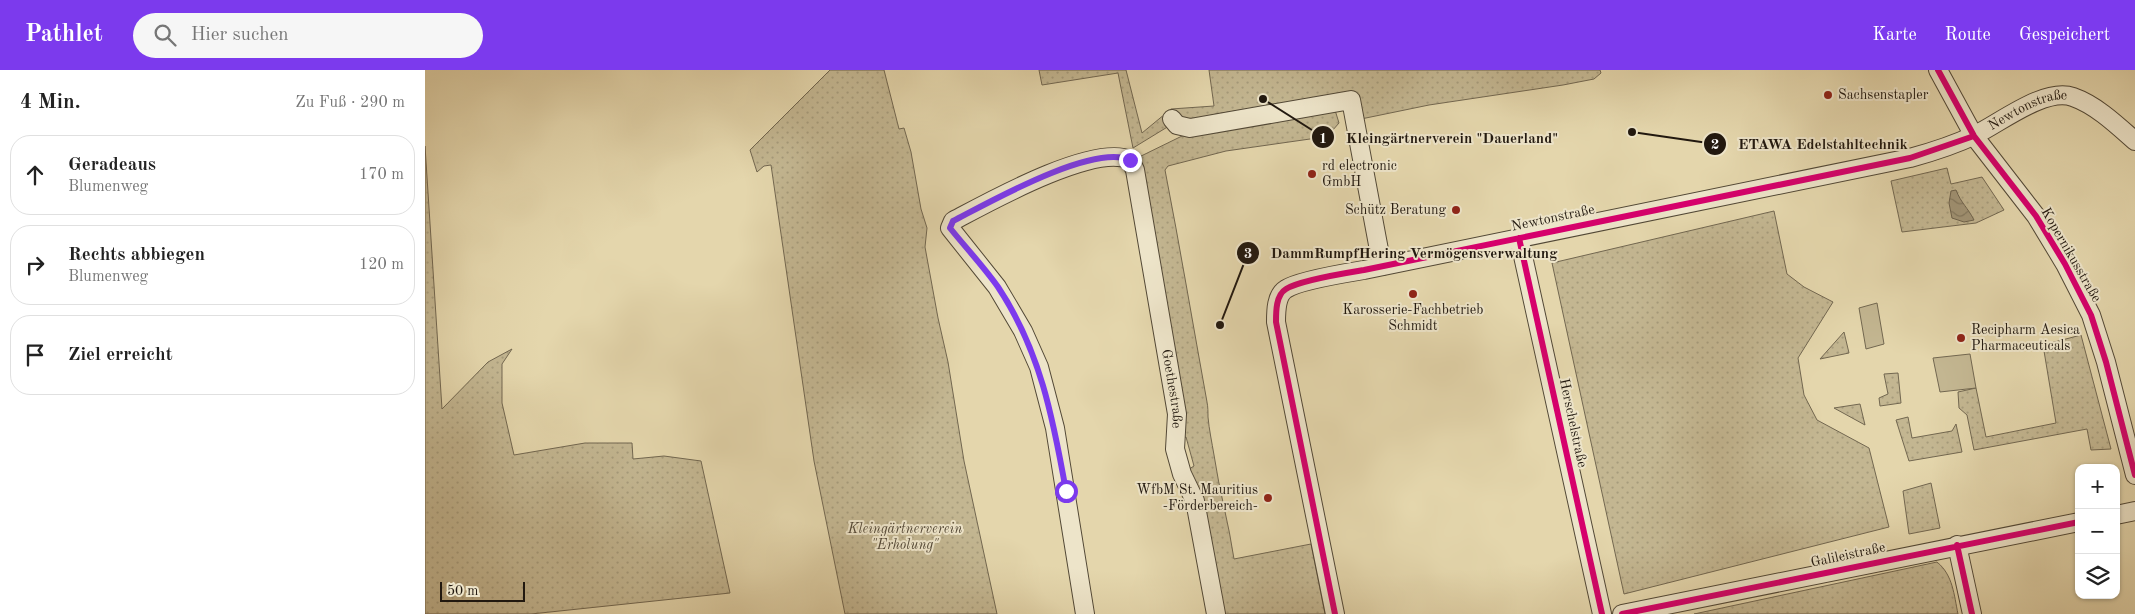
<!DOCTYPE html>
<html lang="de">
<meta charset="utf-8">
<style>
body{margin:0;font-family:"Old Standard TT",serif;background:#f6f6f6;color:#222}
.controls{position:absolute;right:15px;bottom:15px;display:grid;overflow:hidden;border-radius:10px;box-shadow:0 1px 4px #0004}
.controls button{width:45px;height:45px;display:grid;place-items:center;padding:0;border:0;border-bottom:1px solid #e0e0e0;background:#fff;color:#222;font:25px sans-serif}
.scale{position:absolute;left:15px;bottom:12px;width:85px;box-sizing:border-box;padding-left:5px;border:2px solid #21180f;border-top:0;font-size:14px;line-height:18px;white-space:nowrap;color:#21180f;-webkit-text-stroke:4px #ede4c9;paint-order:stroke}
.stop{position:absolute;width:15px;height:15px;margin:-11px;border:4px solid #7c3aed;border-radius:50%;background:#fff}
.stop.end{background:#7c3aed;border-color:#fff;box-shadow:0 1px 5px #0008}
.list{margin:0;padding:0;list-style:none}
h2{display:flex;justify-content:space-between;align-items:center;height:65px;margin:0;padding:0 20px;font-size:21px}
h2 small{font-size:16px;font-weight:400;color:#767676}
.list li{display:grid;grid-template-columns:32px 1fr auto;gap:15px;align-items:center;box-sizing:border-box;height:80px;margin:0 10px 10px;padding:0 10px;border:1px solid #e0e0e0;border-radius:20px}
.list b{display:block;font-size:19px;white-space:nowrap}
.list p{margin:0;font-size:16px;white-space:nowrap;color:#767676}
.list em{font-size:16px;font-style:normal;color:#767676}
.icon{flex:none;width:28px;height:28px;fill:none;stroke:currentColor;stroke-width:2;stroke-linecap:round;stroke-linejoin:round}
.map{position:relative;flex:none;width:1710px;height:544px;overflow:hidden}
header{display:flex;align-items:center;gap:30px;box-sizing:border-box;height:70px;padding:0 25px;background:#7c3aed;color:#fff}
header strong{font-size:24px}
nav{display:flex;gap:28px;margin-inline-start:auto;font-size:18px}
.search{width:350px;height:45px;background:#f6f6f6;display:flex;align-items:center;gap:12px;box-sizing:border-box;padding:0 18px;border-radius:28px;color:#767676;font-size:19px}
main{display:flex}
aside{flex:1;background:#fff}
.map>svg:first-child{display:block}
.grass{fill:url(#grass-dots);stroke:#726750}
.park{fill:#c3b691;stroke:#726750}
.water{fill:url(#water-waves);stroke:#6e634d}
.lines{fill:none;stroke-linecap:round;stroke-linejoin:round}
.minor-casing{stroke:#524836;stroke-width:20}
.minor{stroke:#ede4c9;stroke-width:18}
.cycleway-casing{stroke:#ede4c9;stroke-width:9}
.cycleway{stroke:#d6006c;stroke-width:6}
.route{stroke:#7c3aed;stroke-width:6}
.poi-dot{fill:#8f2418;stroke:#ede4c9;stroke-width:2}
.labels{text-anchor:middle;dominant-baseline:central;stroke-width:4;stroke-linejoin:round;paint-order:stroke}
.poi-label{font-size:14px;fill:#21180f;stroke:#ede4c9;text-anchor:start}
.street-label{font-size:14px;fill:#21180f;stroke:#ede4c9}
.park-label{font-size:14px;font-style:italic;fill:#524736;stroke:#ede4c9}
.leader{fill:none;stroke:#21180f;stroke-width:2}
.callout-dot{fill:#21180f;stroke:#ede4c9;stroke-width:2}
.mark-label{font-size:15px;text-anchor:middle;font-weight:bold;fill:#fff}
.callout-label{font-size:15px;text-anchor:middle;font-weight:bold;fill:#21180f;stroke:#ede4c9;stroke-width:4;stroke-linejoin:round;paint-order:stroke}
</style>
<header>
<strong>Pathlet</strong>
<div class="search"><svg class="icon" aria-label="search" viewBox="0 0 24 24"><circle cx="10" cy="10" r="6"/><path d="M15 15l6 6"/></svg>Hier suchen</div>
<nav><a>Karte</a><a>Route</a><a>Gespeichert</a></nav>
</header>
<main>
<aside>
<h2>4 Min.<small>Zu Fuß · 290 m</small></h2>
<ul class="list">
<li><svg class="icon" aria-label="ahead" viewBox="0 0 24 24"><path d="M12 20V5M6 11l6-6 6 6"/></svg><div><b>Geradeaus</b><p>Blumenweg</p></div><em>170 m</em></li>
<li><svg class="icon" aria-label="right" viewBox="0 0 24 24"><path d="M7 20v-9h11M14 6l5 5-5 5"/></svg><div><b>Rechts abbiegen</b><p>Blumenweg</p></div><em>120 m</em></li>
<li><svg class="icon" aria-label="arrive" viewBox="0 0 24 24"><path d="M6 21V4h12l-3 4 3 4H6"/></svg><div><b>Ziel erreicht</b></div></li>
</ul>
</aside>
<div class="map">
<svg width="1710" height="544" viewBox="0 0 1710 544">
<defs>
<pattern id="grass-dots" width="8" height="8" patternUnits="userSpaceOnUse" patternTransform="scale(1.25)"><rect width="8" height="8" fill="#c3b691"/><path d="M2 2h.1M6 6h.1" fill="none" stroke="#a79c7c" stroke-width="1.8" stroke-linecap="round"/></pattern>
<pattern id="water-waves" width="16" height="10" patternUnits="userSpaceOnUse" patternTransform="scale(1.25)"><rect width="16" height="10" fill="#a29577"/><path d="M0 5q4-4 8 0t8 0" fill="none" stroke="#847960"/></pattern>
</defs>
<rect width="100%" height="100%" fill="#e4d6ac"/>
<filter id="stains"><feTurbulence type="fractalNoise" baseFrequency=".004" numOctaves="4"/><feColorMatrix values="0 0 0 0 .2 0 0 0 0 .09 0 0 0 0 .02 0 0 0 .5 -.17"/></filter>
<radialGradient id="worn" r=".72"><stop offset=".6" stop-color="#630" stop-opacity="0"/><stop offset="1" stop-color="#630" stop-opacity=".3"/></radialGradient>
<path class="grass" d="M 405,0 L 459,0 L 474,59 L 479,58 L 486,82 L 496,139 L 502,158 L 500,177 L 513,248 L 523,292 L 539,391 L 572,544 L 420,544 L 389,391 L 346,95 L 339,96 L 332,102 L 325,80 Z
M 614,0 L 701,0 L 717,63 L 746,39 L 789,36 L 784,0 L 1175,0 L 1176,3 L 1169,9 L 1138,15 L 1004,35 L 936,49 L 931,22 L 791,44 L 744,56 L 708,78 L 693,3 L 617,15 Z
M 910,40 L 914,53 L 907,61 L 899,67 L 801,81 L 743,96 L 740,100 C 755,177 768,255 782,332 C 783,337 783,342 783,347 C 784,359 787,373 789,385 C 794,420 804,454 809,489 L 886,474 L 900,544 L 796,544 L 761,401 L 769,396 L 761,367 L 753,369 L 710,89 L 757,66 Z
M 0,76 L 17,339 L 63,292 L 87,279 L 77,294 L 77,333 L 89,385 L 160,373 L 207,373 L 208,389 L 239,386 L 276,391 L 305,523 L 106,544 L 0,544 Z
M 1522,98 L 1526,114 L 1557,107 L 1579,140 L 1551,153 L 1477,162 L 1466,111 Z
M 1349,141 L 1362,204 L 1379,217 L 1408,232 L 1373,288 L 1379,325 L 1392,350 L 1444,378 L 1464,457 L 1199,524 L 1127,193 Z
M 1419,262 L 1424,283 L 1395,289 Z
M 1656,265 L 1686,379 L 1666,380 L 1662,359 L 1549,380 L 1542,345 L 1534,338 L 1533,322 L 1551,318 L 1561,367 L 1631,353 L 1618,275 Z
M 1473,303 L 1476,333 L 1455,336 L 1454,328 L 1463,324 L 1459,304 Z
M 1435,334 L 1440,355 L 1409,338 Z
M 1483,347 L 1487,368 L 1527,361 L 1531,354 L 1537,382 L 1484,391 L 1471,350 Z
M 1506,413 L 1515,458 L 1484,464 L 1478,421 Z
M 1512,492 C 1528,505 1529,525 1533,544 L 1269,544 Z"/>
<path class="park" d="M 1452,233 L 1459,274 L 1441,279 L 1434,238 Z
M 1545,284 L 1551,318 L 1515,322 L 1508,288 Z"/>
<path class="water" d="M 1531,120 C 1536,133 1543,138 1549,150 L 1539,152 L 1527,148 L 1524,133 L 1526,121 Z"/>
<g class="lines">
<g class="minor-casing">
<g id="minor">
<path d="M 1513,0 L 1549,66 L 1611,146 L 1640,194 L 1666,245 L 1681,292 L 1710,405"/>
<path d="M 747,49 L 752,55 L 765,58 L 926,30 L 957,196"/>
<path d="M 1094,168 L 1177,544"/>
<path d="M 1691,445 L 1710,441"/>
<path d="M 1532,475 L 1547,544"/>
<path id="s1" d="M 660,544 L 630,358 L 614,297 L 598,261 L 572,217 L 525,158 L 528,151 C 562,133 669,73 705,90 L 710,100 L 752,344 L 750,379 L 757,404 L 770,431 L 791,544"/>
<path id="s2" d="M 910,544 L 851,252 C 851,241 851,225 861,219 C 875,210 921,203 939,200 L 1485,88 C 1507,82 1529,75 1550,65 C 1575,53 1620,17 1648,27 C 1671,35 1692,55 1710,71"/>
<path d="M 1197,544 L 1654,452"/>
</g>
</g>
<use href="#minor" class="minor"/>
<g class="cycleway-casing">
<path id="cycleway" d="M 1513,0 L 1549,66 L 1611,146 L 1640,194 L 1666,245 L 1681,292 L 1710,405
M 1094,168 L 1177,544
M 1532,475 L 1547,544
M 910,544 L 851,252 C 851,241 851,225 861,219 C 875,210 921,203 939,200 L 1485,88 L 1549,66
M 1197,544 L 1654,452"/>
</g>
<use href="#cycleway" class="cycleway"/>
</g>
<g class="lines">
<path class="route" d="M 641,421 C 628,348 615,280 573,217 C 559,197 541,178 525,158 L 528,151 C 563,133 668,73 705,90"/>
</g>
<g class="poi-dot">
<circle cx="1403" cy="25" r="5"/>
<circle cx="887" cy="104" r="5"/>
<circle cx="1031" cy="140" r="5"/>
<circle cx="988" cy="224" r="5"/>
<circle cx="1536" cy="268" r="5"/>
<circle cx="843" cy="428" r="5"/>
</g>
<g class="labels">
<g class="poi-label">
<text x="1413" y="25">Sachsenstapler</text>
<text x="897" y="96">rd electronic<tspan x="897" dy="16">GmbH</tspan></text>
<text x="1021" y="140" text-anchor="end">Schütz Beratung</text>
<text x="988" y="240" text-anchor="middle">Karosserie-Fachbetrieb<tspan x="988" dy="16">Schmidt</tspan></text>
<text x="1546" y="260">Recipharm Aesica<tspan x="1546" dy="16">Pharmaceuticals</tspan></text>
<text x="833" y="420" text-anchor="end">WfbM St. Mauritius<tspan x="833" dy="16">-Förderbereich-</tspan></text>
</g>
<g class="street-label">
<text stroke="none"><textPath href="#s2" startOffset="1100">Newtonstraße</textPath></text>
<text transform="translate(1128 148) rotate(-12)">Newtonstraße</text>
<text transform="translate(1646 185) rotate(60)">Kopernikusstraße</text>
<text stroke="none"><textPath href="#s1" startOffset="849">Goethestraße</textPath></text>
<text transform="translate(1148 353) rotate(78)">Herschelstraße</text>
<text transform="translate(1423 485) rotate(-12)">Galileistraße</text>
</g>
<g class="park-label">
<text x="480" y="459">Kleingärtnerverein<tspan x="480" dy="16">"Erholung"</tspan></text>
</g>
</g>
<path class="leader" d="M838 29L898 67M1207 62L1290 74M795 255L823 183"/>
<g class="callout-dot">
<circle cx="838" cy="29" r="5"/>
<circle cx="1207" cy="62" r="5"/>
<circle cx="795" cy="255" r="5"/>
<circle cx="898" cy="67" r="12"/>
<circle cx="1290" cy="74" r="12"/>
<circle cx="823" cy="183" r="12"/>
</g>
<g class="mark-label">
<text x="898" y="73">1</text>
<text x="1290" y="79">2</text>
<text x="823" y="188">3</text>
</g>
<g class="callout-label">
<text x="1027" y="73">Kleingärtnerverein "Dauerland"</text>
<text x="1398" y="79">ETAWA Edelstahltechnik</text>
<text x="989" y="188">DammRumpfHering Vermögensverwaltung</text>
</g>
<rect width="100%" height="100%" filter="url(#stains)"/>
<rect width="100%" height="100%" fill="url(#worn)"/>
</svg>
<div class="controls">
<button>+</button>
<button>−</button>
<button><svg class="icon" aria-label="layers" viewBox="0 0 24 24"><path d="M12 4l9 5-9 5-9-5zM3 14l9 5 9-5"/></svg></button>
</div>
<div class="scale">50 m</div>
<div class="stop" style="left:641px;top:421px"></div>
<div class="stop end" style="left:705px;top:90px"></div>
</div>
</main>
